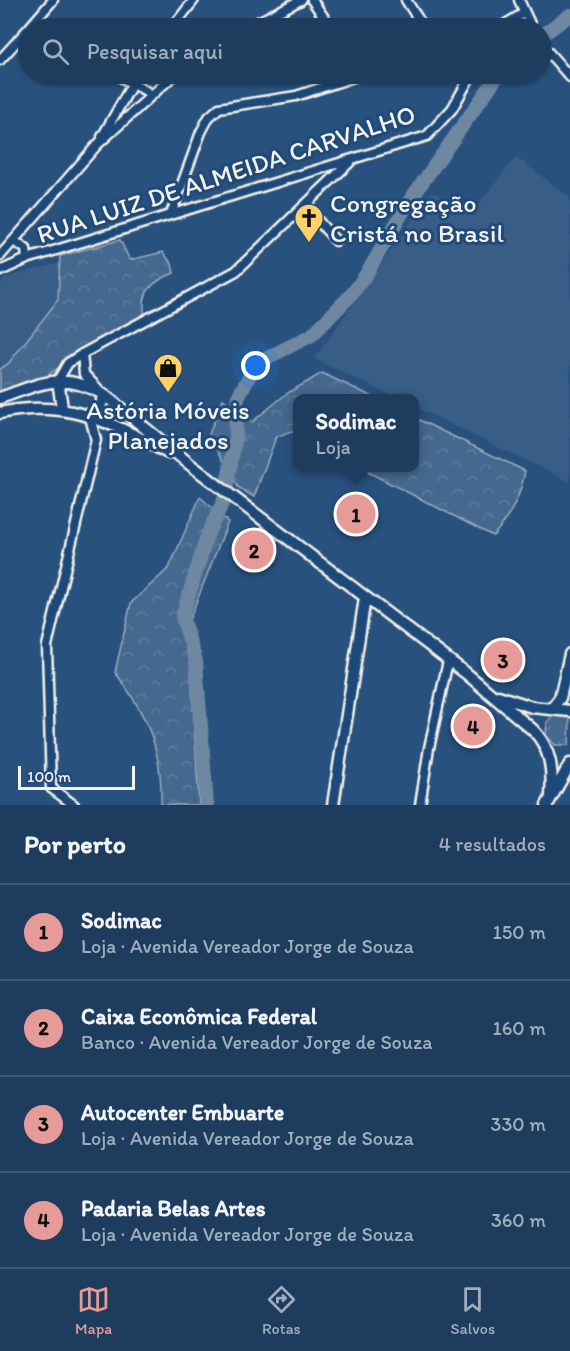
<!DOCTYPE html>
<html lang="pt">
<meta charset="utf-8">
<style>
body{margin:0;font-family:Itim,sans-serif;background:#2b4867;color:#f1f3f6}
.scale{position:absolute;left:18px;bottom:15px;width:117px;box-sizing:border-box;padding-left:6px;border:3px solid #f4f1e8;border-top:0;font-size:16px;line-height:21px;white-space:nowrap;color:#f4f1e8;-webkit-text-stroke:4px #1f4a7a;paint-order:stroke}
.you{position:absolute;left:256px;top:366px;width:21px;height:21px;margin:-15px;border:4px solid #fff;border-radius:50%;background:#1a73e8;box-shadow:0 0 0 9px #1a73e833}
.badge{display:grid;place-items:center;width:39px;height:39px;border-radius:50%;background:#e69b98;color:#111;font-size:20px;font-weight:700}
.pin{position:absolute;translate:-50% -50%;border:3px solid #fff;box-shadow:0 2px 6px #0006}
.popup{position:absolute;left:293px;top:394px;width:126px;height:78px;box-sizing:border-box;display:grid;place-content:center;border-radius:12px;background:#1e3d5e;filter:drop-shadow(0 2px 4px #0005);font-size:20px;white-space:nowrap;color:#a1aebc}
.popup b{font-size:22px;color:#f1f3f6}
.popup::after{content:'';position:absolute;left:50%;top:100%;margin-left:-12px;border:12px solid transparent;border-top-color:#1e3d5e}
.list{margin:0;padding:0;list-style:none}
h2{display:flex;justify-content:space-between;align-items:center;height:78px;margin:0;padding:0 24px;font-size:26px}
h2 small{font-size:20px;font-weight:400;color:#a1aebc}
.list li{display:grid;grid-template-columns:39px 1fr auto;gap:18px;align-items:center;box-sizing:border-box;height:96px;padding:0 24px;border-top:2px solid #3c5673}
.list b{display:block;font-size:22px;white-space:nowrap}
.list p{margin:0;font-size:20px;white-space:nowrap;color:#a1aebc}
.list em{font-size:20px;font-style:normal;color:#a1aebc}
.icon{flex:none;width:33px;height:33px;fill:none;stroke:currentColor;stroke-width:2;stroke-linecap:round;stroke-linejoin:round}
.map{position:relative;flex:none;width:570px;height:805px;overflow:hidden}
.search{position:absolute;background:#1e3d5e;box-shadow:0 2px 4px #0004;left:18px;right:18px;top:18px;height:66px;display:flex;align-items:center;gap:15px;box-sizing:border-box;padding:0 21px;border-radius:33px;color:#a1aebc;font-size:22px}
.sheet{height:462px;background:#1e3d5e}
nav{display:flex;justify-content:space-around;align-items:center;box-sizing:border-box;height:84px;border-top:2px solid #3c5673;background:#1e3d5e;font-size:16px;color:#a1aebc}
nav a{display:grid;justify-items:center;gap:3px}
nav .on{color:#e69b98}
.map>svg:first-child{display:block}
.built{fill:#375d86}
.grass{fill:url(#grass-tufts);stroke:#9cacbb;stroke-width:1.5}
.forest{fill:url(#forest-crowns);stroke:#9cacbb;stroke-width:1.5}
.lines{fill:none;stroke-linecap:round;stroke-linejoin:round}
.river{stroke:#6e88a2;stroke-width:14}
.minor-casing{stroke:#f4f1e8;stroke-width:13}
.major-casing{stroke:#f4f1e8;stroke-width:15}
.minor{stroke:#1f4a7a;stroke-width:8}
.major{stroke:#1f4a7a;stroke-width:10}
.labels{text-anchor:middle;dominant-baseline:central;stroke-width:6;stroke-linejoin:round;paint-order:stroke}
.street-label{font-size:26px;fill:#f4f1e8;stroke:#1f4a7a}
.poi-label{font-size:26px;fill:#f4f1e8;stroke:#1f4a7a;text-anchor:start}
</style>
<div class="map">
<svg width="570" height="805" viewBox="0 0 570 805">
<defs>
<pattern id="grass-tufts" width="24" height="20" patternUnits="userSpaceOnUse" patternTransform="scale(1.5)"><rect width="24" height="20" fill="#45688e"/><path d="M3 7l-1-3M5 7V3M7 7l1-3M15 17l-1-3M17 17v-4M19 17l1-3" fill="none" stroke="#607e9e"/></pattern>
<pattern id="forest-crowns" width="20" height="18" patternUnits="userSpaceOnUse" patternTransform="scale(1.5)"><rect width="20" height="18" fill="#45688e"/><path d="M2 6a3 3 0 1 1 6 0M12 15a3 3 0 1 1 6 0" fill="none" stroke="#607e9e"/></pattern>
</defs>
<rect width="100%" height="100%" fill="#28517e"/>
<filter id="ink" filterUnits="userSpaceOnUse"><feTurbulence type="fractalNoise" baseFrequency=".0167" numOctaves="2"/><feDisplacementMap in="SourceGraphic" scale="12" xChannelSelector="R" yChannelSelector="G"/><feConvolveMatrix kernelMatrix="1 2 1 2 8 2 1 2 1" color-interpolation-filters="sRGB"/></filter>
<g filter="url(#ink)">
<path class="built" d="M 516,157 L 570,197 L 570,482 L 415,407 L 415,398 L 397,398 L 314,359 L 432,192 L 473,211 Z
M 88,255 L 42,339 L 0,379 L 0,284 L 5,278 Z"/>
<path class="grass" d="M 556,713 L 570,714 L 569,745 L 555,745 L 546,735 L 547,722 Z"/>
<path class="forest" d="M 120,240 L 130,260 L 163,252 L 172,264 L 174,273 C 151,282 140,292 145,317 L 90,345 L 47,376 L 0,393 L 0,369 L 8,364 L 58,300 L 60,256 Z
M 322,373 L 375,398 L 298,398 L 297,435 L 291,431 L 276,437 L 254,497 L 238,487 L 209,434 L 223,399 L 252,422 L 286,394 Z
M 415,418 L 525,471 C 520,498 510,516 493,536 L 360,468 L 415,468 Z
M 200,497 L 228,522 L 188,623 L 199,805 L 161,805 C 163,750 147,715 115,672 L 131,603 L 169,568 Z"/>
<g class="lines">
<path class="river" d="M 542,35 L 570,15
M 207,805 L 196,661 L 182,617 L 208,533 L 224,500 L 236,436 L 235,412 L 239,395 L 253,370 L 267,358 L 312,335 L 352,294 L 367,273 L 410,200 L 499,74"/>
<g class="minor-casing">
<path id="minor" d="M 312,0 L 331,28
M 406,0 L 424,28
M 519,0 L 532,28
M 29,28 L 53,0
M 172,28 L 194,0
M 246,28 L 301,0
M 499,28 L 524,13
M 542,45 L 570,77
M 0,60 L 28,29
M 115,74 L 146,91
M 102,137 L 138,74
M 304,205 L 336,241
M 171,214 L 201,132 L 209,117 L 219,108 L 296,96 L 363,74
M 14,241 L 26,249 L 27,259
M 0,256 L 97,145 L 175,74
M 0,271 L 27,259 L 427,136 L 452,109 L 472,74
M 82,354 L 84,374 L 98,389
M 58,380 L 68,363 L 82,354 L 236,271 L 350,162
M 74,805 L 51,788 L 47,646 L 96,440 L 90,417
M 420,805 L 429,748 L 448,661"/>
</g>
<g class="major-casing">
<path id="major" d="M 58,380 L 62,408
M 0,398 C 40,384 62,371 103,394 L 192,466 L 467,674 L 533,730 C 551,748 553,771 551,795
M 0,413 C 69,399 108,421 168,453
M 90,417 C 100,413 102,404 103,394
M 498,696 L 532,707 L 570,711
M 552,708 L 560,698 L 570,654
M 333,805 L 365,598
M 547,805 L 570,764"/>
</g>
<use href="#minor" class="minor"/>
<use href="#major" class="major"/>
</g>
</g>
<defs>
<g id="church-pin" transform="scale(1.5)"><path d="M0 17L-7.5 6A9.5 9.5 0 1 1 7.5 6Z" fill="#ffd166" stroke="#1f4a7a"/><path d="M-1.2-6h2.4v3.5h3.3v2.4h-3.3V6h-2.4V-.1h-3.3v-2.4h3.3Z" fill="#111"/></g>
<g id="shop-pin" transform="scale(1.5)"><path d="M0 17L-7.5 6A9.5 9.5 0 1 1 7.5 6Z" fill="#ffd166" stroke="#1f4a7a"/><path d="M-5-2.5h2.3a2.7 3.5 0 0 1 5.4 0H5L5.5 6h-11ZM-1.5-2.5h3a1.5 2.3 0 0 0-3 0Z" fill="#111"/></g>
</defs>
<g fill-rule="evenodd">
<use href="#church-pin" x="309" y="218"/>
<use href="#shop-pin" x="168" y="368"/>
</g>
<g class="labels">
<g class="street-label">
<text transform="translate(226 174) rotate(-18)">RUA LUIZ DE ALMEIDA CARVALHO</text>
</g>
<g class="poi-label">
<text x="330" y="203">Congregação<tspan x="330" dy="30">Cristá no Brasil</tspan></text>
<text x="168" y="410" text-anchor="middle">Astória Móveis<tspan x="168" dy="30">Planejados</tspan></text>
</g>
</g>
</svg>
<div class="scale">100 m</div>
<div class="you"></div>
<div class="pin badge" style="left:356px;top:514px">1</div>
<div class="popup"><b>Sodimac</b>Loja</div>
<div class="pin badge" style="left:254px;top:550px">2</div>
<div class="pin badge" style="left:503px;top:660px">3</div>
<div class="pin badge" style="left:473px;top:726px">4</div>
<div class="search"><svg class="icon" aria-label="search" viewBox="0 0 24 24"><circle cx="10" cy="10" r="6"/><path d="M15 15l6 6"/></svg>Pesquisar aqui</div>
</div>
<section class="sheet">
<h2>Por perto<small>4 resultados</small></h2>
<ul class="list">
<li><span class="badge">1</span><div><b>Sodimac</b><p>Loja · Avenida Vereador Jorge de Souza</p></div><em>150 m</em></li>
<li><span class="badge">2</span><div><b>Caixa Econômica Federal</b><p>Banco · Avenida Vereador Jorge de Souza</p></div><em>160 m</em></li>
<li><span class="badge">3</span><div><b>Autocenter Embuarte</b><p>Loja · Avenida Vereador Jorge de Souza</p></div><em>330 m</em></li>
<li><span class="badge">4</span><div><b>Padaria Belas Artes</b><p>Loja · Avenida Vereador Jorge de Souza</p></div><em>360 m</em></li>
</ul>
</section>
<nav>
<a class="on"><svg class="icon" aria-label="map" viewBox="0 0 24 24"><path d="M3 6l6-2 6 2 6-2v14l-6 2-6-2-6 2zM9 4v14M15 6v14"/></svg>Mapa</a>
<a><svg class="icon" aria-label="directions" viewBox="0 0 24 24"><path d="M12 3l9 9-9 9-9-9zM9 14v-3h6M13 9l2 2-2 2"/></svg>Rotas</a>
<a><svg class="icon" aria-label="saved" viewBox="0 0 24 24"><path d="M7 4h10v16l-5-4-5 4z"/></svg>Salvos</a>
</nav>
